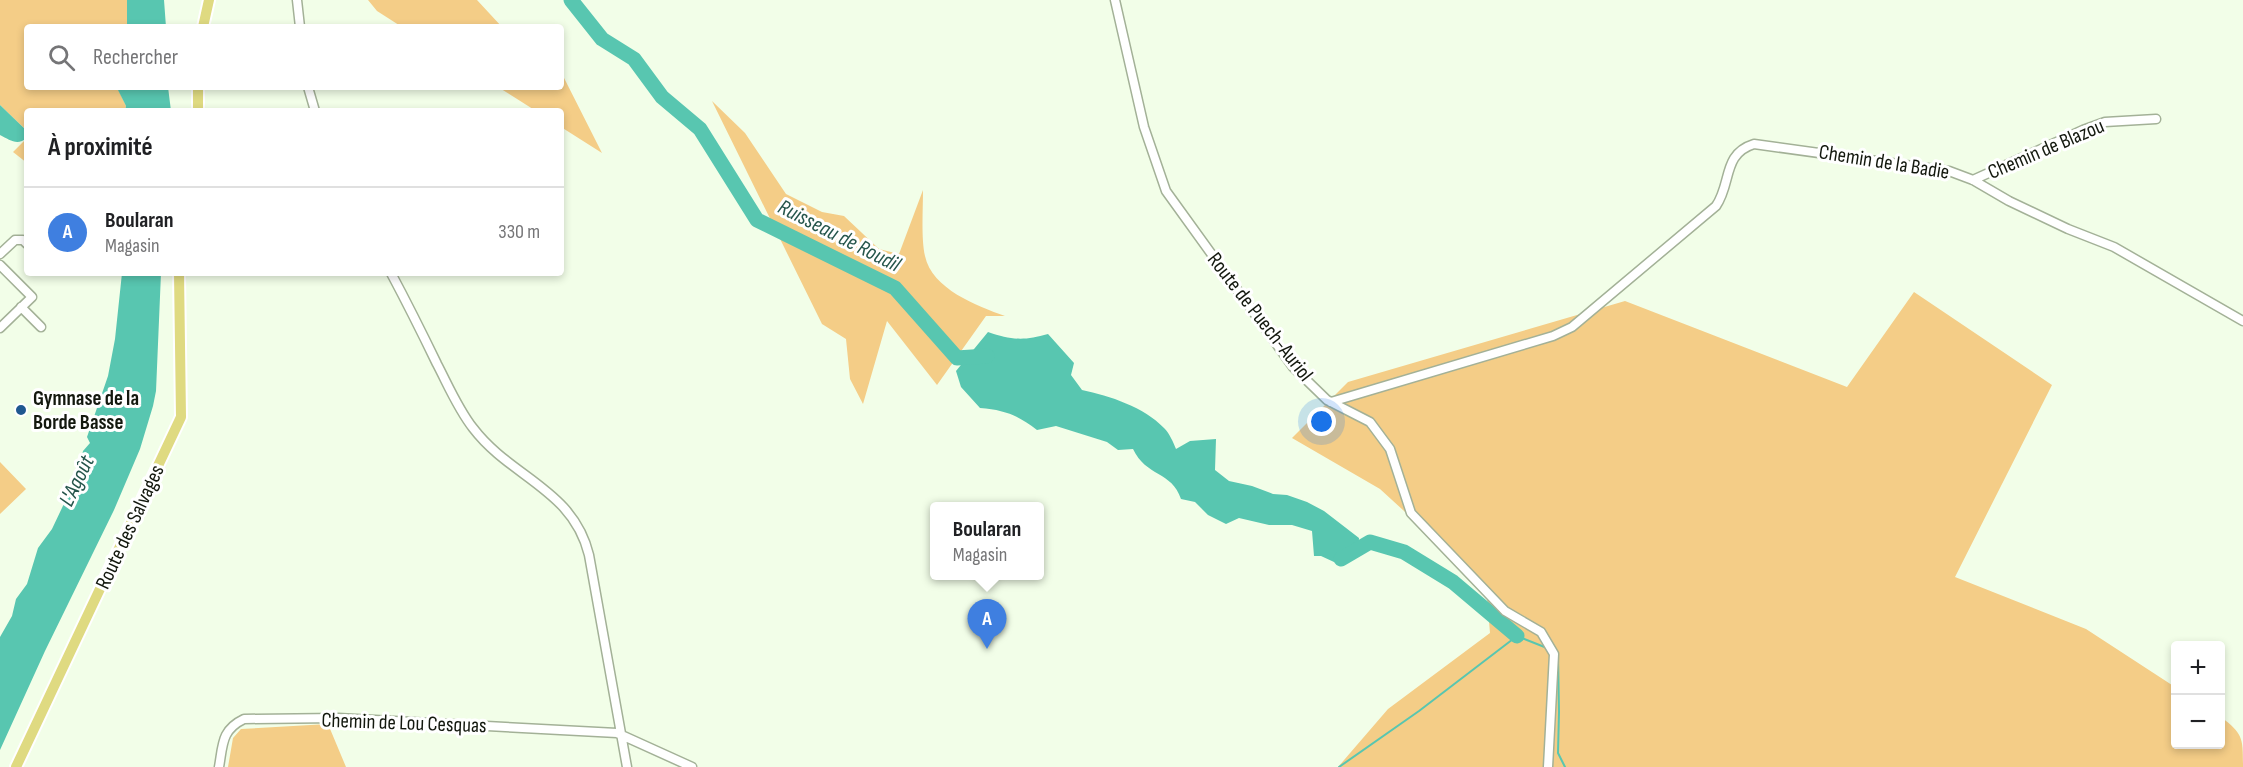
<!DOCTYPE html>
<html lang="fr">
<meta charset="utf-8">
<style>
body{margin:0;font-family:"Sofia Sans Condensed",sans-serif;background:#f6f6f6;color:#202124}
.controls{position:absolute;right:18px;bottom:18px;display:grid;overflow:hidden;border-radius:6px;box-shadow:0 3px 9px #0003}
.controls button{width:54px;height:54px;display:grid;place-items:center;padding:0;border:0;border-bottom:2px solid #e0e0e0;background:#fff;color:#202124;font:30px sans-serif}
.you{position:absolute;left:1322px;top:422px;width:21px;height:21px;margin:-15px;border:4px solid #fff;border-radius:50%;background:#1a73e8;box-shadow:0 0 0 9px #1a73e833}
.badge{display:grid;place-items:center;width:39px;height:39px;border-radius:50%;background:#1f5890;color:#fff;font-size:20px;font-weight:700}
.pin{position:absolute;translate:-50% -50px;filter:drop-shadow(0 2px 3px #0008)}
.pin::after{content:'';position:absolute;top:32px;width:21px;height:18px;background:inherit;clip-path:polygon(0 0,100% 0,50% 100%)}
.popup{position:absolute;left:930px;top:502px;width:114px;height:78px;box-sizing:border-box;display:grid;place-content:center;border-radius:6px;background:#fff;filter:drop-shadow(0 2px 4px #0005);font-size:20px;white-space:nowrap;color:#757577}
.popup b{font-size:22px;color:#202124}
.popup::after{content:'';position:absolute;left:50%;top:100%;margin-left:-12px;border:12px solid transparent;border-top-color:#fff}
.list{margin:0;padding:0;list-style:none}
h2{display:flex;justify-content:space-between;align-items:center;height:78px;margin:0;padding:0 24px;font-size:26px}
h2 small{font-size:20px;font-weight:400;color:#757577}
.list li{display:grid;grid-template-columns:39px 1fr auto;gap:18px;align-items:center;box-sizing:border-box;height:90px;padding:0 24px;border-top:2px solid #e0e0e0}
.list b{display:block;font-size:22px;white-space:nowrap}
.list p{margin:0;font-size:20px;white-space:nowrap;color:#757577}
.list em{font-size:20px;font-style:normal;color:#757577}
.icon{flex:none;width:33px;height:33px;fill:none;stroke:currentColor;stroke-width:2;stroke-linecap:round;stroke-linejoin:round}
.map{position:relative;flex:none;width:2243px;height:767px;overflow:hidden}
.search{position:absolute;background:#fff;box-shadow:0 3px 9px #0003;left:24px;top:24px;width:540px;height:66px;display:flex;align-items:center;gap:15px;box-sizing:border-box;padding:0 21px;border-radius:6px;color:#757577;font-size:22px}
.panel{position:absolute;background:#fff;box-shadow:0 3px 9px #0003;left:24px;top:108px;width:540px;height:168px;border-radius:6px}
.map>svg:first-child{display:block}
.green{fill:#f4cd87}
.water{fill:#58c6b0}
.lines{fill:none;stroke-linecap:round;stroke-linejoin:round}
.stream{stroke:#58c6b0;stroke-width:2}
.river{stroke:#58c6b0;stroke-width:15}
.minor-casing{stroke:#a3b197;stroke-width:11}
.major-casing{stroke:#fff;stroke-width:14}
.minor{stroke:#fff;stroke-width:8}
.major{stroke:#dfda81;stroke-width:10}
.poi-dot{fill:#1f5890;stroke:#fff;stroke-width:2}
.labels{text-anchor:middle;dominant-baseline:central;stroke-width:6;stroke-linejoin:round;paint-order:stroke}
.street-label{font-size:21px;fill:#13180e;stroke:#fff}
.poi-label{font-size:21px;font-weight:bold;fill:#13180e;stroke:#fff;text-anchor:start}
.water-label{font-size:22px;font-style:italic;fill:#26564c;stroke:#fff}
</style>
<div class="map">
<svg width="2243" height="767" viewBox="0 0 2243 767">
<rect width="100%" height="100%" fill="#f2fee8"/>
<path class="green" d="M 0,0 L 127,0 L 127,27 L 27,27 L 27,87 L 117,87 L 126,106 L 125,111 L 27,111 L 27,131 L 0,105 Z
M 368,0 L 477,0 L 502,27 L 402,27 L 377,11 Z
M 561,72 L 602,153 L 561,127 L 561,111 L 536,111 L 498,87 L 561,87 Z
M 712,101 L 745,133 L 786,194 L 822,212 L 844,216 L 879,249 L 899,254 L 923,190 C 923,209 921,239 925,256 C 932,289 977,306 1005,316 L 986,316 L 937,385 L 887,321 L 863,404 L 850,379 L 846,339 L 822,324 Z
M 27,138 L 27,163 L 13,152 Z
M 1914,292 L 2052,385 L 1955,577 L 2086,629 L 2175,687 L 2176,744 L 2220,744 L 2221,717 C 2243,734 2243,737 2243,767 L 1338,767 L 1388,709 L 1490,633 L 1486,586 L 1380,489 L 1292,438 L 1348,382 L 1625,301 L 1847,387 Z
M 0,462 L 26,489 L 0,514 Z
M 328,724 L 346,767 L 228,767 L 233,738 L 241,729 Z"/>
<path class="water" d="M 127,0 L 164,0 L 166,27 L 127,27 Z
M 168,87 L 171,111 L 125,111 L 126,106 L 117,88 Z
M 0,105 L 27,131 L 27,138 C 17,146 10,140 0,135 Z
M 122,273 L 161,273 L 156,391 L 153,406 L 140,449 L 114,510 L 45,651 L 0,750 L 0,637 L 12,616 L 16,599 L 27,584 L 38,548 L 52,529 L 79,472 L 83,451 L 90,443 L 87,437 L 108,376 L 115,339 Z
M 988,332 C 1011,340 1024,341 1048,334 L 1074,363 L 1071,375 L 1082,390 C 1110,396 1144,407 1164,428 C 1170,434 1173,442 1176,449 L 1190,441 L 1216,439 L 1215,470 L 1229,481 L 1252,486 L 1273,494 L 1287,495 L 1307,502 L 1324,511 L 1359,538 L 1358,554 L 1334,562 L 1321,556 L 1314,556 L 1312,531 L 1292,525 L 1269,525 L 1239,518 L 1226,524 L 1208,515 L 1195,502 L 1181,499 C 1172,471 1146,477 1133,449 L 1118,450 L 1107,442 L 1056,426 L 1037,430 C 1017,415 1005,410 980,408 L 961,387 L 956,371 Z"/>
<g class="lines">
<path class="stream" d="M 1558,655 L 1559,712 L 1558,753 L 1565,767
M 1339,767 L 1419,711 L 1517,636 L 1547,648"/>
<path class="river" d="M 571,0 L 602,39 L 634,59 L 662,97 L 700,129 L 757,220 L 895,288 L 957,358 L 987,356
M 1341,559 L 1370,542 L 1404,552 L 1453,582 L 1517,636"/>
<g class="minor-casing">
<path id="minor" d="M 297,0 L 300,27
M 1115,0 L 1144,127 L 1166,191 L 1293,367 L 1327,400 L 1370,422 L 1390,449 L 1411,513 L 1505,611 L 1541,632 L 1554,654 L 1548,767
M 308,87 L 315,111
M 1973,180 L 2083,130 L 2105,122 L 2156,119
M 0,254 L 15,240 L 23,240 L 27,244
M 0,265 L 32,297 L 0,328
M 391,273 C 407,303 422,333 437,364 C 448,385 458,409 473,428 C 511,478 573,489 589,555 L 627,767
M 21,307 L 41,327
M 1331,402 L 1553,336 L 1572,327 L 1716,206 C 1732,183 1722,154 1754,144 L 1949,171 L 1973,180 L 2009,201 L 2068,229 L 2114,247 L 2243,321
M 219,767 C 223,745 221,730 244,719 L 338,718 L 617,733 L 692,767"/>
</g>
<g class="major-casing">
<path id="major" d="M 203,27 L 209,0
M 198,111 L 198,87
M 16,767 L 181,417 L 179,273"/>
</g>
<use href="#minor" class="minor"/>
<use href="#major" class="major"/>
</g>
<circle class="poi-dot" cx="21" cy="410" r="6"/>
<g class="labels">
<g class="street-label">
<text transform="translate(2046 149) rotate(-23)">Chemin de Blazou</text>
<text transform="translate(1884 162) rotate(9)">Chemin de la Badie</text>
<text transform="translate(1260 317) rotate(52)">Route de Puech-Auriol</text>
<text transform="translate(130 527) rotate(-65)">Route des Salvages</text>
<text transform="translate(404 723) rotate(2)">Chemin de Lou Cesquas</text>
</g>
<g class="poi-label">
<text x="33" y="398">Gymnase de la<tspan x="33" dy="24">Borde Basse</tspan></text>
</g>
<g class="water-label">
<text transform="translate(839 236) rotate(27)">Ruisseau de Roudil</text>
<text transform="translate(77 481) rotate(-64)">L'Agoût</text>
</g>
</g>
</svg>
<div class="controls">
<button>+</button>
<button>−</button>
</div>
<div class="you"></div>
<div class="pin badge" style="left:987px;top:649px;background:#3f7fe0">A</div>
<div class="popup"><b>Boularan</b>Magasin</div>
<div class="search"><svg class="icon" aria-label="search" viewBox="0 0 24 24"><circle cx="10" cy="10" r="6"/><path d="M15 15l6 6"/></svg>Rechercher</div>
<section class="panel">
<h2>À proximité<small></small></h2>
<ul class="list">
<li><span class="badge" style="background:#3f7fe0">A</span><div><b>Boularan</b><p>Magasin</p></div><em>330 m</em></li>
</ul>
</section>
</div>
